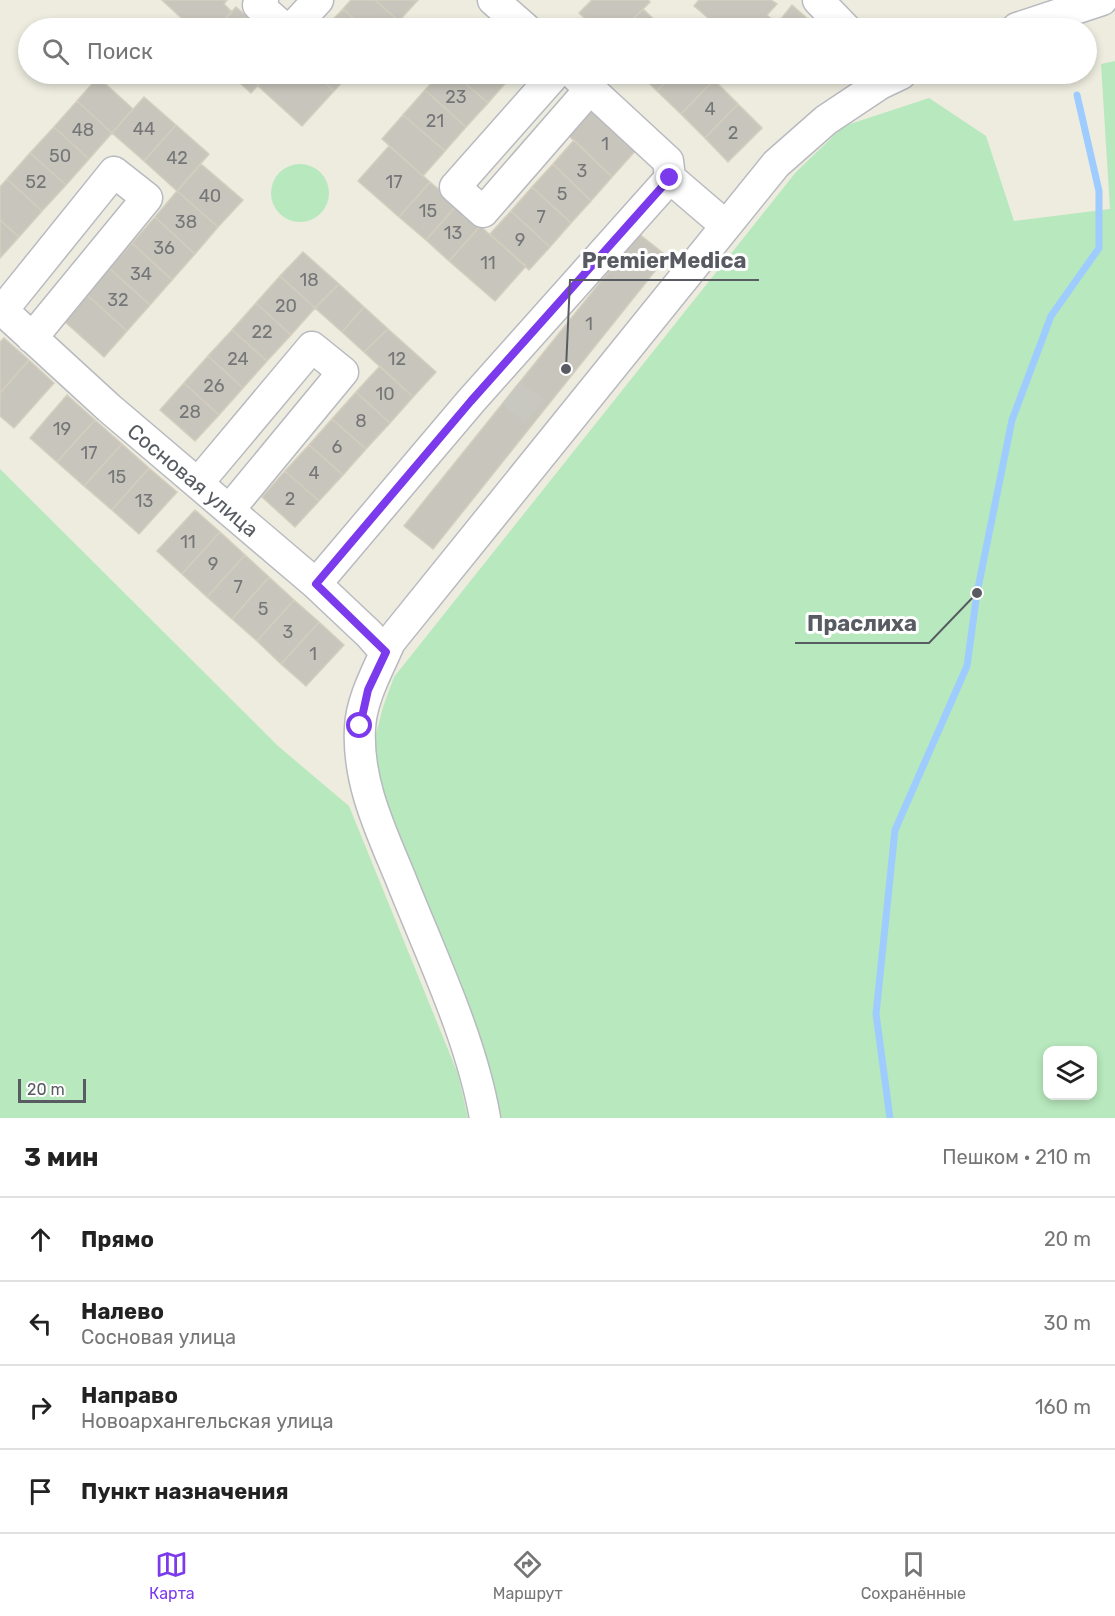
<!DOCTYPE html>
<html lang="ru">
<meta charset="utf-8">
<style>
body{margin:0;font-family:Rubik,sans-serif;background:#f6f6f6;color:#222}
.controls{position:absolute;right:18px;bottom:18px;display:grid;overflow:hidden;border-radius:12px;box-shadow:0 3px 9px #0003}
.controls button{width:54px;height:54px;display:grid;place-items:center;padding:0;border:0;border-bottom:2px solid #e0e0e0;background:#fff;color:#222;font:30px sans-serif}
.scale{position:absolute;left:18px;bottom:15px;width:68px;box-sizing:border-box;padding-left:6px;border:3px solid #585c62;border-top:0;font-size:16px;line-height:21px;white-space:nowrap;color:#585c62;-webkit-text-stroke:4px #fff;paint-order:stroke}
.stop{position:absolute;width:18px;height:18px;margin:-14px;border:4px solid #7c3aed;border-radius:50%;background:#fff}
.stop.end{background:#7c3aed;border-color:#fff;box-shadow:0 2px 6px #0008}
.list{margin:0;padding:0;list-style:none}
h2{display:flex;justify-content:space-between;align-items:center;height:78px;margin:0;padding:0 24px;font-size:26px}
h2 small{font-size:20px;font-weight:400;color:#767676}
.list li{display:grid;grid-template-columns:39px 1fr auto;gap:18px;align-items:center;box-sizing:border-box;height:84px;padding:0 24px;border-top:2px solid #e0e0e0}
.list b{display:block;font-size:22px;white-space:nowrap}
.list p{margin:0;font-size:20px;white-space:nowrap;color:#767676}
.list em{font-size:20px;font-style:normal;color:#767676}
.icon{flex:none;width:33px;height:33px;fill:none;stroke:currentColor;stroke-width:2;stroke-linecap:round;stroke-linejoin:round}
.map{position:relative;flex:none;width:1115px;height:1118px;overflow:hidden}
.search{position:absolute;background:#fff;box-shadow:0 3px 9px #0003;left:18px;right:18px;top:18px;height:66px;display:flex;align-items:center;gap:15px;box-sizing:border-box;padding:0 21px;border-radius:33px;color:#767676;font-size:22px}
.sheet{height:414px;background:#fff}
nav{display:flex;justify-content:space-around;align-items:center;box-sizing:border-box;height:84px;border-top:2px solid #e0e0e0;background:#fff;font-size:16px;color:#767676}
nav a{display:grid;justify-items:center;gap:3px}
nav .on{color:#7c3aed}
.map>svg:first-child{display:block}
.green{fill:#b8e8bd;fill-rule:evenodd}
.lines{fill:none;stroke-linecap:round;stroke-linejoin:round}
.stream{stroke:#9eccff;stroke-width:7}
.building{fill:#c8c5bc;stroke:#d3cebd;stroke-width:1.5}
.minor-tunnel{stroke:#c8c8c0;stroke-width:30;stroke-dasharray:30 15;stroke-linecap:butt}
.minor-casing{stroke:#b8bac0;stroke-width:33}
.minor{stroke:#fff;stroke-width:30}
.route{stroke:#7c3aed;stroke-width:8}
.labels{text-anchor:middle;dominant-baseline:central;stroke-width:6;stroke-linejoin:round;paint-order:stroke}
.number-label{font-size:18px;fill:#747678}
.street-label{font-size:21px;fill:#585c62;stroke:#fff}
.leader{fill:none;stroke:#585c62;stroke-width:2}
.callout-dot{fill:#585c62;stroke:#fff;stroke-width:2}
.callout-label{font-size:22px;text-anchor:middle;font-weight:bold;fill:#585c62;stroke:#fff;stroke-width:6;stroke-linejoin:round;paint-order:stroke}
</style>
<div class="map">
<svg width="1115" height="1118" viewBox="0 0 1115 1118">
<rect width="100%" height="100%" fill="#edecdf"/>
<path class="green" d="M 1115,61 L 1115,1118 L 497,1118 L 377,782 L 373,746 L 383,707 L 394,677 L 796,172 L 844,126 L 929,98 L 986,136 L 1014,221 L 1110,209 L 1101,64 ZM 1048,1050 L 1092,1050 L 1092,1096 L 1048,1096 Z
M271 193a29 29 0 1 1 58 0a29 29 0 1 1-58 0Z
M 0,469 L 278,746 L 349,806 L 458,1074 L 468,1118 L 0,1118 Z"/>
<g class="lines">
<path class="stream" d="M 890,1118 L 876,1014 L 895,830 L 967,666 L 977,593 L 1012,420 L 1051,316 L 1099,248 L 1099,191 L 1077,95"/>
</g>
<path class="building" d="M 162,0 L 227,0 L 224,4 L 232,12 L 216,28 L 192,28 Z
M 351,0 L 375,0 L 399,21 L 392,28 L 364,28 L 343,9 Z
M 375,0 L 418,0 L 399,21 Z
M 592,0 L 648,0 L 650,2 L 624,28 L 595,28 L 579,13 Z
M 699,0 L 771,0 L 777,4 L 767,15 L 777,24 L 792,5 L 818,28 L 720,28 L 694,6 Z
M 236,7 L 260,28 L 216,28 Z
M 343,9 L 364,28 L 325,28 Z
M 643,9 L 663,28 L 624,28 Z
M 489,18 L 501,28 L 480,28 Z
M 230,74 L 268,74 L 251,93 Z
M 268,74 L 316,74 L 334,91 L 302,126 L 257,85 Z
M 316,74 L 350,74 L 334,91 Z
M 440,74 L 454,74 L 488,103 L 466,127 L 425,90 Z
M 454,74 L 503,74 L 509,79 L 488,103 Z
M 640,74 L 674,74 L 657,91 Z
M 674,74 L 708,74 L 714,80 L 681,114 L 657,91 Z
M 98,77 L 133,109 L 112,133 L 77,101 Z
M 714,80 L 738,104 L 705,138 L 681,114 Z
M 425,90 L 466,127 L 445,151 L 403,115 Z
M 144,97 L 176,125 L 144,161 L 112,133 Z
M 77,101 L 112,133 L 89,159 L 54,127 Z
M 738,104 L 762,128 L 728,162 L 705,138 Z
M 592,109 L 637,149 L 612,177 L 568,135 Z
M 403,115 L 445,151 L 423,176 L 382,139 Z
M 176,125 L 209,154 L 177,191 L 144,161 Z
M 54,127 L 89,159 L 66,185 L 30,153 Z
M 574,140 L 612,177 L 591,201 L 553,164 Z
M 389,146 L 430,182 L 399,217 L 358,181 Z
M 30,153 L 66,185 L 42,211 L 7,179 Z
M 201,164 L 243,200 L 218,227 L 177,191 Z
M 553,164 L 591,201 L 571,223 L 532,187 Z
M 7,179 L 42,211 L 19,237 L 0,220 L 0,187 Z
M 430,182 L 457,205 L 426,240 L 399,217 Z
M 532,187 L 571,223 L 550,247 L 511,211 Z
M 177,191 L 218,227 L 195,254 L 155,217 Z
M 457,205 L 480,226 L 449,261 L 426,240 Z
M 511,211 L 550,247 L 529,270 L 490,234 Z
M 155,217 L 195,254 L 172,280 L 132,243 Z
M 0,220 L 19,237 L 0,258 Z
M 480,226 L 526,266 L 495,301 L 449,261 Z
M 639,234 L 667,256 L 433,549 L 404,526 Z
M 132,243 L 172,280 L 150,305 L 109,268 Z
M 303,252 L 339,284 L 315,308 L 280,276 Z
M 109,268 L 150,305 L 127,331 L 86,294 Z
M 280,276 L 315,308 L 291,335 L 256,303 Z
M 339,284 L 364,307 L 342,332 L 315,308 Z
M 86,294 L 127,331 L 104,357 L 63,320 Z
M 256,303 L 291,335 L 267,361 L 232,330 Z
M 364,307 L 388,329 L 364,352 L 342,332 Z
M 388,329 L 436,372 L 413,397 L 364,352 Z
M 232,330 L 267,361 L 243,388 L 208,356 Z
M 4,338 L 29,360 L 0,393 L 0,342 Z
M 208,356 L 243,388 L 219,415 L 184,383 Z
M 29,360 L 54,383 L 14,428 L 0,416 L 0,393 Z
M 380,366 L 413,397 L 390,423 L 356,392 Z
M 184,383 L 219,415 L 195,441 L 160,410 Z
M 356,392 L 390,423 L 366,449 L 332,419 Z
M 67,395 L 95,420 L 57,462 L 30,438 Z
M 332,419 L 366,449 L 343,475 L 309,445 Z
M 95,420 L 122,444 L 84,486 L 57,462 Z
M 122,444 L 149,468 L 112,510 L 84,486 Z
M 309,445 L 343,475 L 319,501 L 285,471 Z
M 149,468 L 177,492 L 139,534 L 112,510 Z
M 285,471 L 319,501 L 295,527 L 262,497 Z
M 195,510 L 220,532 L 182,574 L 157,551 Z
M 220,532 L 245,555 L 207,597 L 182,574 Z
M 245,555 L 269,577 L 232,619 L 207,597 Z
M 269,577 L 294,600 L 257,641 L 232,619 Z
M 294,600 L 319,622 L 281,664 L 257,641 Z
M 319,622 L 344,645 L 306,686 L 281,664 Z"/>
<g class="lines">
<path class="minor-tunnel" d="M 511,393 L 539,415"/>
<g class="minor-casing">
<path id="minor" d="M 263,0 L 258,5 L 284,28
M 493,0 L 525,28
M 818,0 L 845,28
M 292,28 L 318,0
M 1017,28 L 1102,0
M 555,74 L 455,187 L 483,212 L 590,89
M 576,76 L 668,161 L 670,178 L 726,226
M 0,308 L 109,408 L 316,584 L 369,634 L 385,652
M 2,311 L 114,172 L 147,198 L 32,338
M 198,483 L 312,347 L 343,372 L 229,510
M 316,584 L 471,401 L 670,178
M 485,1118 C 471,1037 430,953 400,877 C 380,829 357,781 360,728 C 361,699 379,668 390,642 L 776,164 L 826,120 L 880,84 L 901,74"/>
</g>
<use href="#minor" class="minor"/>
</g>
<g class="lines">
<path class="route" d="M 360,726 L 368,690 L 386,652 L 316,584 L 471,401 L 670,178"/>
</g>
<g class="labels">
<g class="number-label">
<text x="456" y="97">23</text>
<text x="710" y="109">4</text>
<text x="435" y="121">21</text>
<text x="144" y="129">44</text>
<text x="83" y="130">48</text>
<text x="733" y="133">2</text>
<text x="605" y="144">1</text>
<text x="60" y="156">50</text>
<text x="177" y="158">42</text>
<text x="582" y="171">3</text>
<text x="36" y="182">52</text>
<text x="394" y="182">17</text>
<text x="562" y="194">5</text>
<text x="210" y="196">40</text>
<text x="428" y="211">15</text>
<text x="541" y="217">7</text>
<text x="186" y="222">38</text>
<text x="453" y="233">13</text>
<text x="520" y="240">9</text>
<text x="164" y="248">36</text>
<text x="488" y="263">11</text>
<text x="141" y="274">34</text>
<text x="309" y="280">18</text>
<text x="118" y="300">32</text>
<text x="286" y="306">20</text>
<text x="589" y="324">1</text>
<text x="262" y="332">22</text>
<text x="238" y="359">24</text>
<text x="397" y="359">12</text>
<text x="214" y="386">26</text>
<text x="385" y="394">10</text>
<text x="190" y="412">28</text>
<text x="361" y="421">8</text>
<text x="62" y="429">19</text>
<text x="337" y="447">6</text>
<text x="89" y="453">17</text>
<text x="314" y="473">4</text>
<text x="117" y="477">15</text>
<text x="290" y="499">2</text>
<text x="144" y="501">13</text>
<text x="188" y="542">11</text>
<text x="213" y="564">9</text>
<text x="238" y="587">7</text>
<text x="263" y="609">5</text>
<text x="288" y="632">3</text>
<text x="313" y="654">1</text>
</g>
<g class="street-label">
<text transform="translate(193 480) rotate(40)">Сосновая улица</text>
</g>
</g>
<path class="leader" d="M566 369L570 280H759M977 593L929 643H795"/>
<g class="callout-dot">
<circle cx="566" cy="369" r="6"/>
<circle cx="977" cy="593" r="6"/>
</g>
<g class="callout-label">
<text x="664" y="268">PremierMedica</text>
<text x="862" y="631">Праслиха</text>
</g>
</svg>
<div class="controls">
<button><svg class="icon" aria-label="layers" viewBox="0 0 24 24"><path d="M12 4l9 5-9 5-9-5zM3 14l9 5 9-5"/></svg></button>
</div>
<div class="scale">20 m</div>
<div class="stop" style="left:360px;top:726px"></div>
<div class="stop end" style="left:670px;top:178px"></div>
<div class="search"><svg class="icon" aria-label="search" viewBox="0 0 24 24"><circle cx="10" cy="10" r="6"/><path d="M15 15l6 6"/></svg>Поиск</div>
</div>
<section class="sheet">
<h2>3 мин<small>Пешком · 210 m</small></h2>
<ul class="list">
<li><svg class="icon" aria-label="ahead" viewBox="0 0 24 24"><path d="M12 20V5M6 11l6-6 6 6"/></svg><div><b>Прямо</b></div><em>20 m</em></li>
<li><svg class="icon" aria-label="left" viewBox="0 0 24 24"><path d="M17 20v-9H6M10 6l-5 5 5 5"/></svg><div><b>Налево</b><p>Сосновая улица</p></div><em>30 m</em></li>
<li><svg class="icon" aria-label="right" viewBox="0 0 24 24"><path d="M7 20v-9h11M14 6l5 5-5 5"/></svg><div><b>Направо</b><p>Новоархангельская улица</p></div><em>160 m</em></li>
<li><svg class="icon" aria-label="arrive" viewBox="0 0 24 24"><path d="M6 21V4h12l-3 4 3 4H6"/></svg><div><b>Пункт назначения</b></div></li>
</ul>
</section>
<nav>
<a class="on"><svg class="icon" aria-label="map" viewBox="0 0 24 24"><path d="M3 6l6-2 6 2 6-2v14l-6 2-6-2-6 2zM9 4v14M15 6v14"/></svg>Карта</a>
<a><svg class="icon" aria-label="directions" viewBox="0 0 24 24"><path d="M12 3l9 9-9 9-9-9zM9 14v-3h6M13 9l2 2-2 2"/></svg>Маршрут</a>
<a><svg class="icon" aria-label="saved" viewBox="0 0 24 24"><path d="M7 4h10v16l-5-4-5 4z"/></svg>Сохранённые</a>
</nav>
